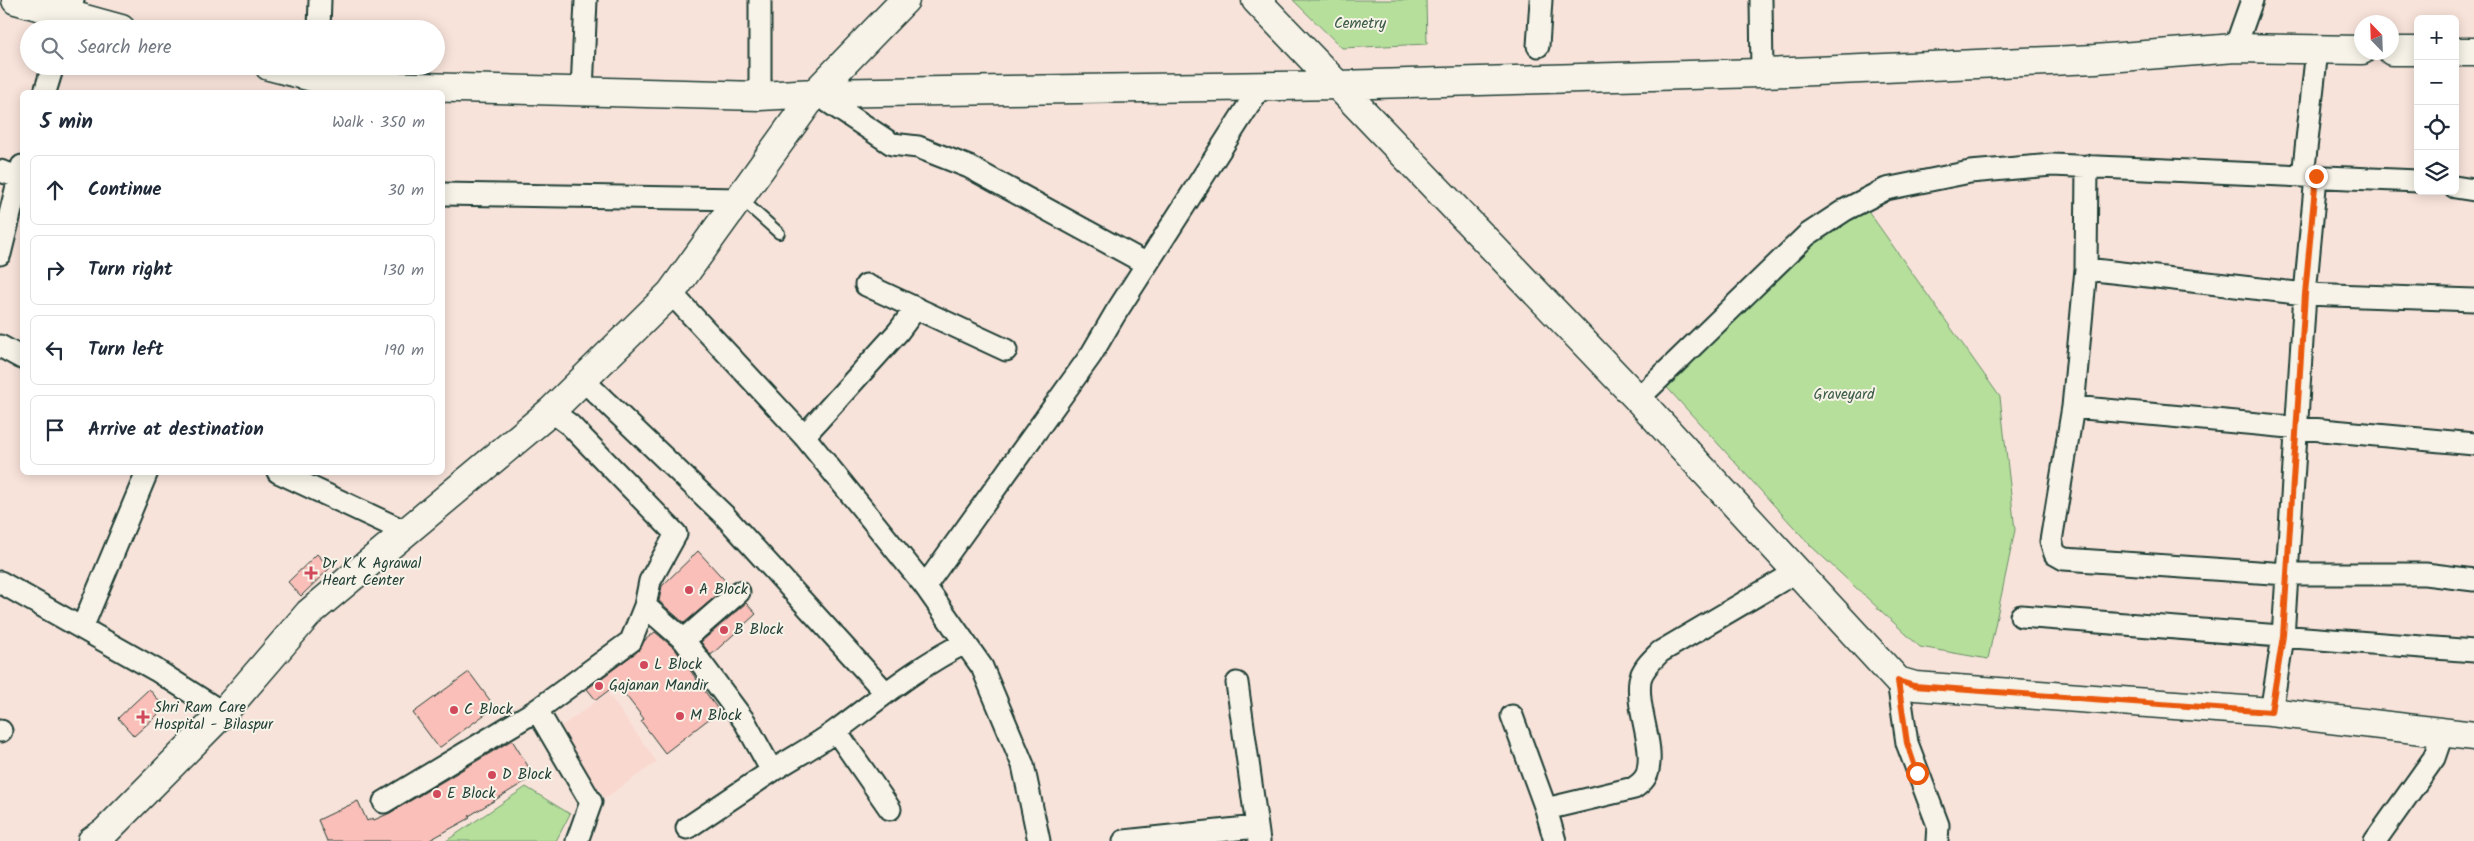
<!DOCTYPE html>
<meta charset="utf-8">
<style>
body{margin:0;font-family:Kalam,sans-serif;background:#f6f6f7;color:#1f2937}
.controls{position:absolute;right:15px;top:15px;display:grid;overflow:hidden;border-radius:8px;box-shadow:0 2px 12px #0003}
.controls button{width:45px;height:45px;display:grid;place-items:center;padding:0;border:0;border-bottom:1px solid #e0e1e3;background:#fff;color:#1f2937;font:25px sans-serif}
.compass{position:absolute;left:2354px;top:15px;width:45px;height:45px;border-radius:50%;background:#fff;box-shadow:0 2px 12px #0003;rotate:337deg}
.stop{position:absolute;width:15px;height:15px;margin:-11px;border:4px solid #ea580c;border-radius:50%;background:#fff}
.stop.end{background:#ea580c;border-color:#fff;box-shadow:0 1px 5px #0008}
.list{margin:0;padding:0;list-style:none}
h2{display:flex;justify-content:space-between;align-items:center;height:65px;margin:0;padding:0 20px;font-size:21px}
h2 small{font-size:16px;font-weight:400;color:#747a83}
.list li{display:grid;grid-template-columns:32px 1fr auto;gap:15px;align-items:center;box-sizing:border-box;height:70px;margin:0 10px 10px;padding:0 10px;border:1px solid #e0e1e3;border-radius:8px}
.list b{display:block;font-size:19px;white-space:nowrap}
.list em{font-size:16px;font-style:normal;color:#747a83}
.icon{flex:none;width:28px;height:28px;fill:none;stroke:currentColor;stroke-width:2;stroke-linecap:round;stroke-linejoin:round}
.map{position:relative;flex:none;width:2474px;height:841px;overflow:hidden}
.search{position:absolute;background:#fff;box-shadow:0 2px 12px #0003;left:20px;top:20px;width:425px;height:55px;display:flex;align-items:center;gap:12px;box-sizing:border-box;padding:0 18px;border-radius:28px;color:#747a83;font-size:19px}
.panel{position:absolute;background:#fff;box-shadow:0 2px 12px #0003;left:20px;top:90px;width:425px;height:385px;border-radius:8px}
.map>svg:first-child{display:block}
.built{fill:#f9d8d0}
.green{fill:#b5df9b;stroke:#6a8e68}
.building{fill:#fabfb8;stroke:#1f3d34}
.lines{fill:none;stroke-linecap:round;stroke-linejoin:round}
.lane-casing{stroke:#1f3d34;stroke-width:14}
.street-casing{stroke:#1f3d34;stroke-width:25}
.secondary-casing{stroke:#1f3d34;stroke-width:31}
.lane{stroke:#f7f3e8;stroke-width:10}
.street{stroke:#f7f3e8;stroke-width:21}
.secondary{stroke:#f7f3e8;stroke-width:28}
.route{stroke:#ea580c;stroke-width:6}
.poi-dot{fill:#d1495b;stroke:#f7f3e8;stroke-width:2}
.labels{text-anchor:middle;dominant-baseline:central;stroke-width:4;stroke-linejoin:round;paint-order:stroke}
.park-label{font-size:15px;fill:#3d5d49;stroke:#f7f3e8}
.poi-label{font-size:15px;fill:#1f3d34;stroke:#f7f3e8;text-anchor:start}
</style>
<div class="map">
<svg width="2474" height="841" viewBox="0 0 2474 841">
<rect width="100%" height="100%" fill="#f8e3da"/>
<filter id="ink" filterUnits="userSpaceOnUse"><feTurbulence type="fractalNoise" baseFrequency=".02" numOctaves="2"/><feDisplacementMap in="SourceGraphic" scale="10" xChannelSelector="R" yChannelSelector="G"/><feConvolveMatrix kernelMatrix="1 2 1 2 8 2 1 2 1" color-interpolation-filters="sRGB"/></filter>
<g filter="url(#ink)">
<path class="built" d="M 608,693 L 657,762 L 605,798 L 556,730 Z"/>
<path class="green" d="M 1293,0 L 1426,0 L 1427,44 L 1342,48 Z
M 1859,198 L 2000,397 L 2015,530 L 1988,659 L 1920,647 L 1811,546 L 1661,381 Z
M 526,787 L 570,814 L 556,841 L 446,841 Z"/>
<path class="building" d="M 698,551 L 729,585 L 684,623 L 659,601 L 662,586 Z
M 317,554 L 330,568 L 301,596 L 288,582 Z
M 746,603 L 756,614 L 711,655 L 701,642 Z
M 655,632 L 675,649 L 719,711 L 665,753 L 641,721 L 644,719 L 617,684 L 596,700 L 587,689 L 638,651 L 645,640 Z
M 469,672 L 495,707 L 439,748 L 413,713 Z
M 149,689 L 165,708 L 134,736 L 118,718 Z
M 512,740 L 534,776 L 469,816 L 470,818 L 428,841 L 327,841 L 318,820 L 358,801 L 367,821 L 373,818 L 374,820 L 390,813 Z"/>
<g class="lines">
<g class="lane-casing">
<path id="lane" d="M 741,199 L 779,233"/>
</g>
<g class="street-casing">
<path id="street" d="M 1761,0 L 1762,73
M 64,29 L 73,0
M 319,29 L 320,0
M 1538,46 L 1541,0
M 2235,48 L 2252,0
M 582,91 L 586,0
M 45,92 L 53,66
M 815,93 L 892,144 L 918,147 L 969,167 L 1147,264
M 760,96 L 760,0
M 2087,166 L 2086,269 L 2073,407 L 2051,541 L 2055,554 L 2064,559 L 2287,574 L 2425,574 L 2474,580
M 0,171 L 19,177
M 2303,176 L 2317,50
M 2455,187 L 2474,190
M 442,194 L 741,199
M 0,254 L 22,166
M 2086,269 L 2305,294 L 2474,300
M 866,285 L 1006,350
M 671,293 L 804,436 L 925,586 L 982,667 L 1023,765 L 1039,841
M 0,346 L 22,358
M 583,380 L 724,515 L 885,692
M 1638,399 L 1807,235 L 1845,210 L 1886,189 L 1970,172 L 2052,165 L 2418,181
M 2073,407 L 2474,444
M 551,411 L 570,425 L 676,534 L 650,581 L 645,606 L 684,640 L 739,592
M 804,436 L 898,332 L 916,308
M 278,472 L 406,532
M 0,582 L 156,670 L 223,713
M 925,586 L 1091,355 L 1115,314 L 1261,86
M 2021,616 L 2474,651
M 82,628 L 147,472
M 684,640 L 745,722 L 772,771 L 687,828
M 1898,681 L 1907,743 L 1938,825 L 1937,841
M 1237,683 L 1259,841
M 537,710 L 591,802 L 577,841
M 2271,712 L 2283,637 L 2305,294 L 2316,177
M 1512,716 L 1546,809 L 1555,841
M 0,731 L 1,731
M 836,731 L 890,809
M 772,771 C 794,757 817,745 837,730 C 879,699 918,666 965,643
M 384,802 L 537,710 L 631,641 L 645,606
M 1546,809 L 1634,788 C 1640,784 1647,778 1648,770 C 1654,743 1636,709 1640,680 C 1642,669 1652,660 1660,652 L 1796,572
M 1124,841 L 1256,827
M 2375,841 L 2434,758 L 2443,732"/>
</g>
<g class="secondary-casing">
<path id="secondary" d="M 16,0 L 121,29
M 1256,0 L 1638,399 L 1898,681 L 1915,686 L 2271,712 L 2474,736
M 2392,51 L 2418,51
M 2455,52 L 2474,52
M 269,66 L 343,85 L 760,96 L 815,93 L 1338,85 L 1792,72 L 2095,59 L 2235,48 L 2362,50
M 92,841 L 105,832 L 223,713 L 309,613 L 551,411 L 671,293 L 815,93 L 905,0"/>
</g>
<use href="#lane" class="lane"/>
<use href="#street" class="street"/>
<use href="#secondary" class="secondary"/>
</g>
</g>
<g class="lines" filter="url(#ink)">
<path class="route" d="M 1917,773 L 1907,743 L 1898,681 L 1914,686 L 2271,712 L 2283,636 L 2305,294 L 2316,176"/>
</g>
<g class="poi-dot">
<path d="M308.5 565.5h5v5h5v5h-5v5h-5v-5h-5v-5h5z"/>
<circle cx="689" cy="590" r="5"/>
<circle cx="724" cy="630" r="5"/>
<circle cx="644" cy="665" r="5"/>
<circle cx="599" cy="686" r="5"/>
<circle cx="454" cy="710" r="5"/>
<circle cx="680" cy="716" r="5"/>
<path d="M140.5 709.5h5v5h5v5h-5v5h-5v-5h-5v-5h5z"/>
<circle cx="492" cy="775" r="5"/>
<circle cx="437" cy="794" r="5"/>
</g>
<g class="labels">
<g class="park-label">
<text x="1360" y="24">Cemetry</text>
<text x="1844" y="395">Graveyard</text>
</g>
<g class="poi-label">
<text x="322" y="564">Dr K K Agrawal<tspan x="322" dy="17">Heart Center</tspan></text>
<text x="699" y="590">A Block</text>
<text x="734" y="630">B Block</text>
<text x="654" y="665">L Block</text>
<text x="609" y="686">Gajanan Mandir</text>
<text x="154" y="708">Shri Ram Care<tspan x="154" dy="17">Hospital - Bilaspur</tspan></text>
<text x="464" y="710">C Block</text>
<text x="690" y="716">M Block</text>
<text x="502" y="775">D Block</text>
<text x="447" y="794">E Block</text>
</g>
</g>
</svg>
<div class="controls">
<button>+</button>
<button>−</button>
<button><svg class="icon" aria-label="locate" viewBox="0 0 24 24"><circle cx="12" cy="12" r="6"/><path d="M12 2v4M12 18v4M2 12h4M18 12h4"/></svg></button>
<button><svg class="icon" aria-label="layers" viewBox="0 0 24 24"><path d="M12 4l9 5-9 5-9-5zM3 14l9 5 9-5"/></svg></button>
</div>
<svg class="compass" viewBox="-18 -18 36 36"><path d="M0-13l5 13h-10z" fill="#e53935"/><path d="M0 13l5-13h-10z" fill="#747a83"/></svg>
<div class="stop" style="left:1917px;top:773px"></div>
<div class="stop end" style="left:2316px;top:176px"></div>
<div class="search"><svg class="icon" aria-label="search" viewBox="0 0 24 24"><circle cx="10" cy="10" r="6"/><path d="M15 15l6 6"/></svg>Search here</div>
<section class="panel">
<h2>5 min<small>Walk · 350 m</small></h2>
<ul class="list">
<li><svg class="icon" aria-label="ahead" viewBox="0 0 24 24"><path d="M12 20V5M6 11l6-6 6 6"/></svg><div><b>Continue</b></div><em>30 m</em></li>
<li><svg class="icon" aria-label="right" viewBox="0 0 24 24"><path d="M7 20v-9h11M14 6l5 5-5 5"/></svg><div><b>Turn right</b></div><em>130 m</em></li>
<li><svg class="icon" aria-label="left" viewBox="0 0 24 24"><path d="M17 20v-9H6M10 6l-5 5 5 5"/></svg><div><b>Turn left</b></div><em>190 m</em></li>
<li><svg class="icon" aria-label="arrive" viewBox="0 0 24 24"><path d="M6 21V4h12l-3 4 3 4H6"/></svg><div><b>Arrive at destination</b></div></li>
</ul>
</section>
</div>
